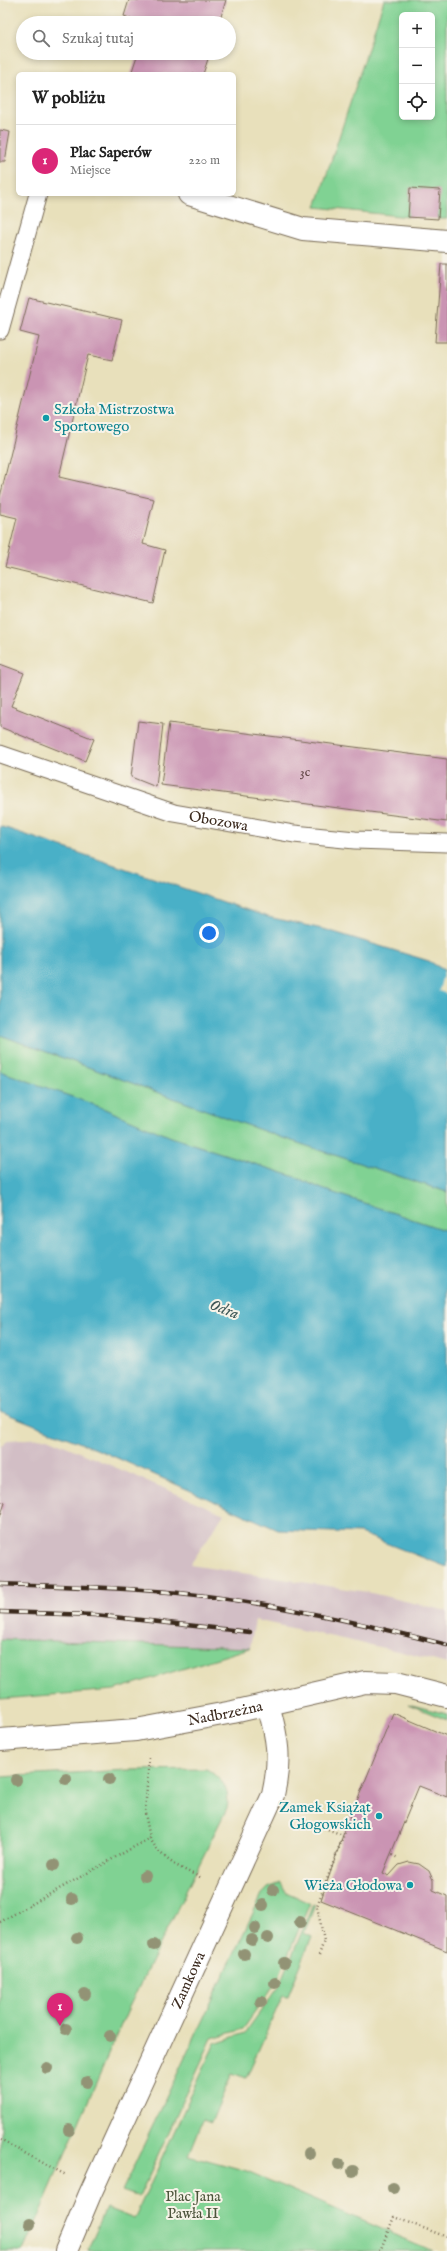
<!DOCTYPE html>
<html lang="pl">
<meta charset="utf-8">
<style>
body{margin:0;font-family:"IM FELL English",serif;background:#f2f2f2;color:#222}
.controls{position:absolute;right:12px;top:12px;display:grid;overflow:hidden;border-radius:6px;box-shadow:0 2px 6px #0003}
.controls button{width:36px;height:36px;display:grid;place-items:center;padding:0;border:0;border-bottom:1px solid #e0e0e0;background:#fff;color:#222;font:20px sans-serif}
.you{position:absolute;left:209px;top:933px;width:14px;height:14px;margin:-10px;border:3px solid #fff;border-radius:50%;background:#1a73e8;box-shadow:0 0 0 6px #1a73e833}
.badge{display:grid;place-items:center;width:26px;height:26px;border-radius:50%;background:#db2777;color:#fff;font-size:13px;font-weight:700}
.pin{position:absolute;translate:-50% -33px;filter:drop-shadow(0 1px 2px #0008)}
.pin::after{content:'';position:absolute;top:21px;width:14px;height:12px;background:inherit;clip-path:polygon(0 0,100% 0,50% 100%)}
.list{margin:0;padding:0;list-style:none}
h2{display:flex;justify-content:space-between;align-items:center;height:52px;margin:0;padding:0 16px;font-size:17px}
h2 small{font-size:13px;font-weight:400;color:#767676}
.list li{display:grid;grid-template-columns:26px 1fr auto;gap:12px;align-items:center;box-sizing:border-box;height:72px;padding:0 16px;border-top:1px solid #e0e0e0}
.list b{display:block;font-size:15px;white-space:nowrap}
.list p{margin:0;font-size:13px;white-space:nowrap;color:#767676}
.list em{font-size:13px;font-style:normal;color:#767676}
.icon{flex:none;width:22px;height:22px;fill:none;stroke:currentColor;stroke-width:2;stroke-linecap:round;stroke-linejoin:round}
.map{position:relative;flex:none;width:447px;height:2251px;overflow:hidden}
.search{position:absolute;background:#fff;box-shadow:0 2px 6px #0003;left:16px;top:16px;width:220px;height:44px;display:flex;align-items:center;gap:10px;box-sizing:border-box;padding:0 14px;border-radius:22px;color:#767676;font-size:15px}
.panel{position:absolute;background:#fff;box-shadow:0 2px 6px #0003;left:16px;top:72px;width:220px;height:124px;border-radius:6px}
.map>svg:first-child{display:block}
.industrial{fill:#d2bec5}
.green{fill:#80d293;stroke:#5e7e58;fill-rule:evenodd}
.water{fill:#48b0c7;stroke:#426d72}
.pier{fill:#e8e0bb}
.building{fill:#ca94b3}
.lines{fill:none;stroke-linecap:round;stroke-linejoin:round}
.service-casing{stroke:#786a55;stroke-width:19}
.minor-casing{stroke:#786a55;stroke-width:24}
.path{stroke:#786a55;stroke-width:2.5;stroke-dasharray:1 3;stroke-linecap:butt}
.service{stroke:#fff;stroke-width:17}
.minor{stroke:#fff;stroke-width:22}
.rail-casing{stroke:#3b2a1e;stroke-width:4.5}
.rail{stroke:#f7f3e8;stroke-width:3;stroke-dasharray:9;stroke-linecap:butt}
.tree{fill:#929375}
.culture-dot{fill:#0f9aa8;stroke:#f7f3e8;stroke-width:1.5}
.labels{text-anchor:middle;dominant-baseline:central;stroke-width:4;stroke-linejoin:round;paint-order:stroke}
.number-label{font-size:13px;fill:#5f4443}
.culture-label{font-size:15px;fill:#0d838f;stroke:#f7f3e8;text-anchor:end}
.street-label{font-size:15px;fill:#3b2a1e;stroke:#f7f3e8}
.park-label{font-size:15px;fill:#4c543b;stroke:#f7f3e8}
.water-label{font-size:16px;font-style:italic;fill:#405959;stroke:#f7f3e8}
</style>
<div class="map">
<svg width="447" height="2251" viewBox="0 0 447 2251">
<rect width="100%" height="100%" fill="#f7f3e8"/>
<filter id="ink" filterUnits="userSpaceOnUse"><feTurbulence type="fractalNoise" baseFrequency=".025" numOctaves="2"/><feDisplacementMap in="SourceGraphic" scale="8" xChannelSelector="R" yChannelSelector="G"/><feConvolveMatrix kernelMatrix="1 2 1 2 8 2 1 2 1" color-interpolation-filters="sRGB"/></filter>
<filter id="wash" filterUnits="userSpaceOnUse"><feTurbulence type="fractalNoise" baseFrequency=".012" numOctaves="4" result="noise"/><feDisplacementMap in="SourceGraphic" scale="16" xChannelSelector="R" yChannelSelector="G"/><feGaussianBlur stdDeviation="0.9" result="paint"/><feColorMatrix in="noise" values="0 0 0 0 0 0 0 0 0 0 0 0 0 0 0 0 0 1.4 0 .05"/><feComposite in="paint" operator="in"/></filter>
<g filter="url(#wash)">
<rect width="100%" height="100%" fill="#e8e0bb"/>
<path class="industrial" d="M 47,1438 L 224,1514 L 190,1565 L 367,1592 L 447,1611 L 447,1664 L 402,1652 L 255,1620 L 250,1648 L 0,1639 L 0,1447 L 8,1440 Z"/>
<path class="green" d="M 384,0 L 447,0 L 447,219 L 438,219 L 439,190 L 410,188 L 408,217 L 316,207 ZM 402,15 L 432,15 L 432,117 L 402,117 Z
M 0,1035 L 280,1137 L 447,1192 L 447,1231 L 322,1189 L 295,1177 L 171,1137 L 100,1107 L 0,1071 Z
M 0,1639 L 250,1648 L 114,1690 L 0,1699 Z
M 408,1704 L 447,1714 L 447,1720 Z
M 206,1769 C 221,1776 231,1790 227,1808 L 128,2009 L 23,2251 L 0,2251 L 0,1777 L 127,1770 Z
M 281,1883 L 286,1892 L 310,1903 L 277,1981 L 246,2025 L 243,2029 L 212,2038 L 139,2197 L 122,2191 L 262,1894 L 268,1888 Z
M 313,1904 L 315,1905 L 304,1933 L 312,1937 L 288,1996 L 283,1995 L 246,2078 L 232,2073 L 211,2123 L 203,2120 L 189,2155 L 247,2171 L 433,2251 L 87,2251 L 106,2208 L 134,2219 L 215,2043 L 245,2033 L 281,1983 Z"/>
<path class="water" d="M 0,826 L 268,917 L 327,930 L 429,961 L 447,972 L 447,1192 L 280,1137 L 0,1035 Z
M 0,1071 L 100,1107 L 171,1137 L 295,1177 L 322,1189 L 447,1231 L 447,1567 L 360,1533 L 278,1530 L 106,1453 L 0,1411 Z"/>
<path class="pier" d="M 444,971 L 447,972 L 447,994 L 439,991 Z"/>
<g id="blocks">
<path class="building" d="M 129,0 L 226,0 L 219,23 L 145,23 L 124,16 Z
M 138,53 L 210,53 L 203,74 L 131,74 Z
M 0,130 L 10,132 L 5,162 L 0,162 Z
M 410,188 L 440,190 L 438,219 L 408,217 Z
M 441,264 L 447,264 L 447,342 L 435,342 Z
M 29,298 L 122,320 L 112,360 L 88,355 L 59,477 L 154,499 L 143,544 L 165,550 L 153,603 L 5,567 L 17,518 L 0,514 L 0,497 L 39,337 L 20,332 Z
M 0,664 L 24,673 L 11,706 L 94,739 L 85,761 L 0,727 Z
M 138,721 L 163,724 L 156,787 L 131,777 Z
M 169,723 L 447,759 L 447,822 L 161,785 Z
M 0,1501 L 5,1503 L 0,1517 Z
M 393,1713 L 447,1736 L 447,1797 L 419,1786 L 383,1873 L 389,1876 L 399,1865 L 409,1862 L 419,1864 L 429,1871 L 433,1880 L 433,1890 L 447,1896 L 447,1951 L 321,1900 L 343,1835 Z"/>
</g>
</g>
<g filter="url(#ink)">
<use href="#blocks" fill-opacity="0" stroke="#786a55" stroke-width="1"/>
<g class="lines">
<g class="service-casing">
<g id="service">
<path d="M 0,330 L 38,194"/>
<path id="s1" d="M 0,754 L 174,813 L 294,834 L 355,840 L 447,843"/>
</g>
</g>
<g class="minor-casing">
<g id="minor">
<path d="M 189,194 L 303,229 L 447,241"/>
<path id="s2" d="M 0,1740 L 136,1730 L 233,1712 L 365,1682 L 396,1683 L 447,1696"/>
<path id="s3" d="M 66,2251 L 90,2194 L 273,1795 C 281,1759 278,1739 268,1705"/>
</g>
</g>
<path class="path" d="M 149,1758 L 145,1813 L 150,1838
M 298,1818 L 343,1835
M 392,1855 L 398,1858
M 0,1922 L 150,1838 C 161,1860 180,1868 202,1878
M 319,1955 L 324,1941 L 317,1906 L 349,1821
M 0,2140 L 66,2175
M 380,2251 L 394,2217 L 447,2237"/>
<use href="#service" class="service"/>
<use href="#minor" class="minor"/>
<g class="rail-casing">
<path id="rail" d="M 0,1584 C 60,1586 119,1587 179,1593 C 269,1602 359,1622 447,1645
M 0,1612 L 95,1615 L 250,1632"/>
</g>
<use href="#rail" class="rail"/>
</g>
<g class="tree">
<circle cx="66" cy="1779" r="6"/>
<circle cx="109" cy="1779" r="6"/>
<circle cx="16" cy="1780" r="6"/>
<circle cx="54" cy="1865" r="6"/>
<circle cx="145" cy="1876" r="6"/>
<circle cx="273" cy="1890" r="6"/>
<circle cx="72" cy="1899" r="6"/>
<circle cx="263" cy="1905" r="6"/>
<circle cx="300" cy="1922" r="6"/>
<circle cx="255" cy="1928" r="6"/>
<circle cx="77" cy="1938" r="6"/>
<circle cx="268" cy="1938" r="6"/>
<circle cx="252" cy="1940" r="6"/>
<circle cx="154" cy="1945" r="6"/>
<circle cx="244" cy="1954" r="6"/>
<circle cx="284" cy="1963" r="6"/>
<circle cx="275" cy="1983" r="6"/>
<circle cx="85" cy="1994" r="6"/>
<circle cx="261" cy="2002" r="6"/>
<circle cx="66" cy="2029" r="6"/>
<circle cx="110" cy="2036" r="6"/>
<circle cx="47" cy="2068" r="6"/>
<circle cx="87" cy="2082" r="6"/>
<circle cx="69" cy="2130" r="6"/>
<circle cx="309" cy="2153" r="6"/>
<circle cx="339" cy="2164" r="6"/>
<circle cx="353" cy="2171" r="6"/>
<circle cx="393" cy="2188" r="6"/>
<circle cx="30" cy="2224" r="6"/>
</g>
</g>
<g class="culture-dot">
<circle cx="46" cy="418" r="4"/>
<circle cx="379" cy="1816" r="4"/>
<circle cx="410" cy="1885" r="4"/>
</g>
<g class="labels">
<g class="number-label">
<text x="305" y="772">3c</text>
</g>
<g class="culture-label">
<text x="54" y="409" text-anchor="start">Szkoła Mistrzostwa<tspan x="54" dy="17">Sportowego</tspan></text>
<text x="371" y="1807">Zamek Książąt<tspan x="371" dy="17">Głogowskich</tspan></text>
<text x="402" y="1885">Wieża Głodowa</text>
</g>
<g class="street-label">
<text stroke="none"><textPath href="#s1" startOffset="229">Obozowa</textPath></text>
<text stroke="none"><textPath href="#s2" startOffset="227">Nadbrzeżna</textPath></text>
<text stroke="none"><textPath href="#s3" startOffset="297">Zamkowa</textPath></text>
</g>
<g class="park-label">
<text x="193" y="2196">Plac Jana<tspan x="193" dy="17">Pawła II</tspan></text>
</g>
<g class="water-label">
<text transform="translate(224 1310) rotate(21)">Odra</text>
</g>
</g>
</svg>
<div class="controls">
<button>+</button>
<button>−</button>
<button><svg class="icon" aria-label="locate" viewBox="0 0 24 24"><circle cx="12" cy="12" r="6"/><path d="M12 2v4M12 18v4M2 12h4M18 12h4"/></svg></button>
</div>
<div class="you"></div>
<div class="pin badge" style="left:60px;top:2026px">1</div>
<div class="search"><svg class="icon" aria-label="search" viewBox="0 0 24 24"><circle cx="10" cy="10" r="6"/><path d="M15 15l6 6"/></svg>Szukaj tutaj</div>
<section class="panel">
<h2>W pobliżu<small></small></h2>
<ul class="list">
<li><span class="badge">1</span><div><b>Plac Saperów</b><p>Miejsce</p></div><em>220 m</em></li>
</ul>
</section>
</div>
